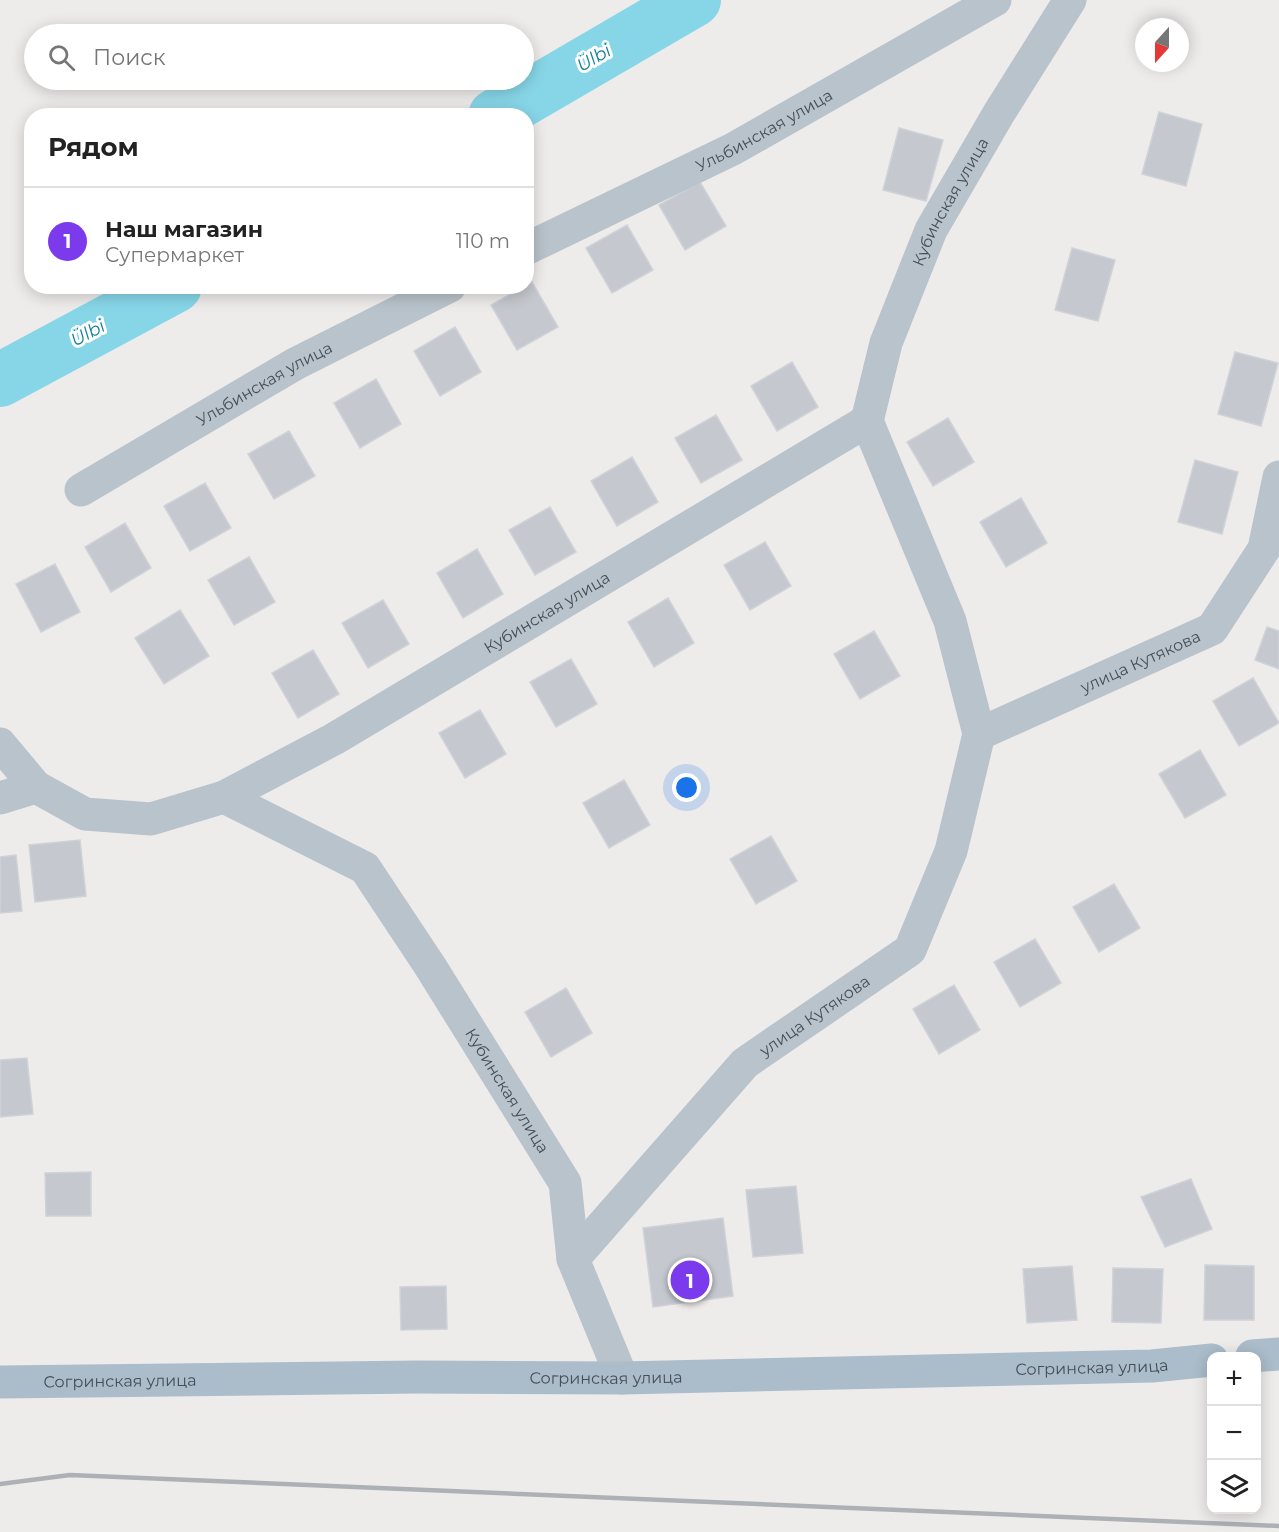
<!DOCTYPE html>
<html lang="ru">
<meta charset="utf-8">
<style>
body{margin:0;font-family:Montserrat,sans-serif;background:#f6f6f6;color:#222}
.controls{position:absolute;right:18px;bottom:18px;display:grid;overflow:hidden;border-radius:12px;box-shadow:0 3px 15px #0003}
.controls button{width:54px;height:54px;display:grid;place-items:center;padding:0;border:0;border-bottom:2px solid #e0e0e0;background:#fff;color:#222;font:30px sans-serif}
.compass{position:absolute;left:1135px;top:18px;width:54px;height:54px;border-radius:50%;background:#fff;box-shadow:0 3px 15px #0003;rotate:201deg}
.you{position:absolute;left:687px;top:788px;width:21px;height:21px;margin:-15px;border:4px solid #fff;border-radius:50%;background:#1a73e8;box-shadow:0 0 0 9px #1a73e833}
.badge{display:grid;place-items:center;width:39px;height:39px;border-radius:50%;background:#7c3aed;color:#fff;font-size:20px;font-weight:700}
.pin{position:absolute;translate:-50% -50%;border:3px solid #fff;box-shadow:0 2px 6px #0006}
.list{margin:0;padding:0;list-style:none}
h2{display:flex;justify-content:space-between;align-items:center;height:78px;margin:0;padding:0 24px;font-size:26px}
h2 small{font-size:20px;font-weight:400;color:#767676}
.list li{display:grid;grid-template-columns:39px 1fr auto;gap:18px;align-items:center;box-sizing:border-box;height:108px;padding:0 24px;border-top:2px solid #e0e0e0}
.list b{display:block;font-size:22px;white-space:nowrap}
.list p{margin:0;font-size:20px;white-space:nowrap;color:#767676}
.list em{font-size:20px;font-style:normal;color:#767676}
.icon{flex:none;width:33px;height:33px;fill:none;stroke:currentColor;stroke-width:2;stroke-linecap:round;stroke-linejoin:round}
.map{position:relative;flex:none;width:1279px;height:1532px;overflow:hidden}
.search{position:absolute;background:#fff;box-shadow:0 3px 15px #0003;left:24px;top:24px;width:510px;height:66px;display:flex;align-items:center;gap:15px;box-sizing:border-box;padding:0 21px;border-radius:33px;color:#767676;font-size:22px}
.panel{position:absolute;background:#fff;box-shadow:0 3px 15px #0003;left:24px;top:108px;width:510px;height:186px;border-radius:24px}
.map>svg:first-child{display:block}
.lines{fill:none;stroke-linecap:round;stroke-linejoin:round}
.river{stroke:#87d6e8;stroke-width:54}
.building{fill:#c5c8ce;stroke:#cfd2d7;stroke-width:1.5}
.minor{stroke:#b9c3cb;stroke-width:33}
.major{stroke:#abbcca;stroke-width:33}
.rail{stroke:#adb1b6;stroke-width:4.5}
.labels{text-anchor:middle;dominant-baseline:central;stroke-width:6;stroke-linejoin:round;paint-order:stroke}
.street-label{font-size:16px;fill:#444f58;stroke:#fff}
.water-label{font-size:18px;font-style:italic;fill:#107f98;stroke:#fff}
</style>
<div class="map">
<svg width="1279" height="1532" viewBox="0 0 1279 1532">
<rect width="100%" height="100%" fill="#eeebeb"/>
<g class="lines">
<path class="river" d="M 495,116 L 694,0
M 0,380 L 175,286"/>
</g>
<path class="building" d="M 1159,112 L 1202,124 L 1186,186 L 1142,174 Z
M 899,128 L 943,140 L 926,201 L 883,190 Z
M 700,182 L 726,226 L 685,250 L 659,205 Z
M 627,225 L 653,270 L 612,293 L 586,248 Z
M 1072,248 L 1115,260 L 1098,321 L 1055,310 Z
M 532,282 L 558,327 L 517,350 L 491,305 Z
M 455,327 L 481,372 L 440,396 L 414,351 Z
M 1235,352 L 1278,363 L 1261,426 L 1218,414 Z
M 792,362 L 818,407 L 777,431 L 751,386 Z
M 376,379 L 401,424 L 360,448 L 334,403 Z
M 716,415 L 742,460 L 701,483 L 675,438 Z
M 948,418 L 974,462 L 933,486 L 907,442 Z
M 289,431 L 315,476 L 274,499 L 248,454 Z
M 632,457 L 658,502 L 617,526 L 591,481 Z
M 1195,460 L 1238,472 L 1222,534 L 1178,522 Z
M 205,483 L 231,528 L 190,551 L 164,506 Z
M 1021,498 L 1047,543 L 1006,567 L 980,522 Z
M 550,507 L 576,552 L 535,575 L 509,530 Z
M 125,523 L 151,568 L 111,592 L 85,547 Z
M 765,542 L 791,586 L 750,610 L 724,565 Z
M 477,549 L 503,594 L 463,618 L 437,573 Z
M 249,557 L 275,602 L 234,625 L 208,580 Z
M 55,564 L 80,612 L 41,632 L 16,584 Z
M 668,598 L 694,643 L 654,667 L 628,622 Z
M 383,600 L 409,644 L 368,668 L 342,623 Z
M 180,610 L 209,656 L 164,684 L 135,638 Z
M 1267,627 L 1279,631 L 1279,669 L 1255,660 Z
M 874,631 L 900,676 L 860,699 L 834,654 Z
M 313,650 L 339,694 L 298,718 L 272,673 Z
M 571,659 L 597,704 L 556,727 L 530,682 Z
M 1253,678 L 1279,723 L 1239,746 L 1213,701 Z
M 480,710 L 506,754 L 465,778 L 439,733 Z
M 1200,750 L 1226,795 L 1185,818 L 1159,774 Z
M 624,780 L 650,825 L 609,848 L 583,803 Z
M 771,836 L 797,881 L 756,904 L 730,859 Z
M 80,840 L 86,896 L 35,902 L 29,845 Z
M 16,855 L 22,911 L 0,913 L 0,857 Z
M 1114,884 L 1140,928 L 1099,952 L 1073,907 Z
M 1035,939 L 1061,983 L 1020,1007 L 994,962 Z
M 954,985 L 980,1030 L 939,1054 L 913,1009 Z
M 566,988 L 592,1033 L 551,1057 L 525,1012 Z
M 27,1058 L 33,1114 L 0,1117 L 0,1060 Z
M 91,1172 L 91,1216 L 46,1216 L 45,1173 Z
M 1191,1179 L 1212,1229 L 1165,1247 L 1141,1197 Z
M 796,1186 L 803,1253 L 753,1257 L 746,1190 Z
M 723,1218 L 733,1296 L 653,1307 L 643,1228 Z
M 1205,1265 L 1254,1266 L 1254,1320 L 1204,1320 Z
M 1072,1266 L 1077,1320 L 1027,1323 L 1023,1269 Z
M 1113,1268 L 1163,1269 L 1161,1323 L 1112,1322 Z
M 446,1286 L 447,1329 L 401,1330 L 400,1287 Z"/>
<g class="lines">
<g class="minor">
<path id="s1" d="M 526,249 L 733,149 L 995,0"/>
<path id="s2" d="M 81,490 L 295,364 L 450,286"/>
<path id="s3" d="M 979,734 L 1212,629 L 1264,549 L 1279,477"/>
<path d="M 0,744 L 36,787"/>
<path id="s4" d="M 224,797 L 334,739 L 867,421"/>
<path id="s5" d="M 0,798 L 36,787 L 85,814 L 151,819 L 224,797 L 365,868 L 430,966 L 565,1183 L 573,1259 L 622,1378"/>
<path id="s6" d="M 573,1259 L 745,1063 L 910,950 L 951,851 L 979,734 L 950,621 L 867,421 L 886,343 L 931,230 L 999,113 L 1070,0"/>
</g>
<g class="major">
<path d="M 1252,1356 L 1279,1354"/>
<path id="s7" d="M 0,1382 L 418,1377 L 622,1378 L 1152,1366 L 1212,1360"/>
</g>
<path class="rail" d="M 0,1484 L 70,1475 L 1279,1526"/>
</g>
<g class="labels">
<g class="street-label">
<text stroke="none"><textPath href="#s1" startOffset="266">Ульбинская улица</textPath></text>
<text stroke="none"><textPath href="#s6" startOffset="1257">Кубинская улица</textPath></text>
<text stroke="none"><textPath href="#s2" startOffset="212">Ульбинская улица</textPath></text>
<text stroke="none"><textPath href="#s4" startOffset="372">Кубинская улица</textPath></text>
<text stroke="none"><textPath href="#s3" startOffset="177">улица Кутякова</textPath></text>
<text stroke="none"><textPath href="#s6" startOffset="345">улица Кутякова</textPath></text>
<text stroke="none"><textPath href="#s5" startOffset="658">Кубинская улица</textPath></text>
<text stroke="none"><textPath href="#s7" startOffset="1092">Согринская улица</textPath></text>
<text stroke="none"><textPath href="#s7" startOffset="606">Согринская улица</textPath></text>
<text stroke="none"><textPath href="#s7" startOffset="120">Согринская улица</textPath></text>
</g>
<g class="water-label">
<text transform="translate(594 58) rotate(-30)">Ülbi</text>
<text transform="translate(88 333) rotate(-28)">Ülbi</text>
</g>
</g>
</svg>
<div class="controls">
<button>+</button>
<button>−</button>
<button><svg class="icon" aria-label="layers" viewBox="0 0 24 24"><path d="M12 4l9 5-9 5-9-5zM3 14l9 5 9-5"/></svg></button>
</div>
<svg class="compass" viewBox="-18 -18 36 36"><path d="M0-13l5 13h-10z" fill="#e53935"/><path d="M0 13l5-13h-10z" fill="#767676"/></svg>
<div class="you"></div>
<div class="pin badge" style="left:690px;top:1280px">1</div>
<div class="search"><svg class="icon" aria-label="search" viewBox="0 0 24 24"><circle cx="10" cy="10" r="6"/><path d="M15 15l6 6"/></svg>Поиск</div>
<section class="panel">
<h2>Рядом<small></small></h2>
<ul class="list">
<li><span class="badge">1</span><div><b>Наш магазин</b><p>Супермаркет</p></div><em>110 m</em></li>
</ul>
</section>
</div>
